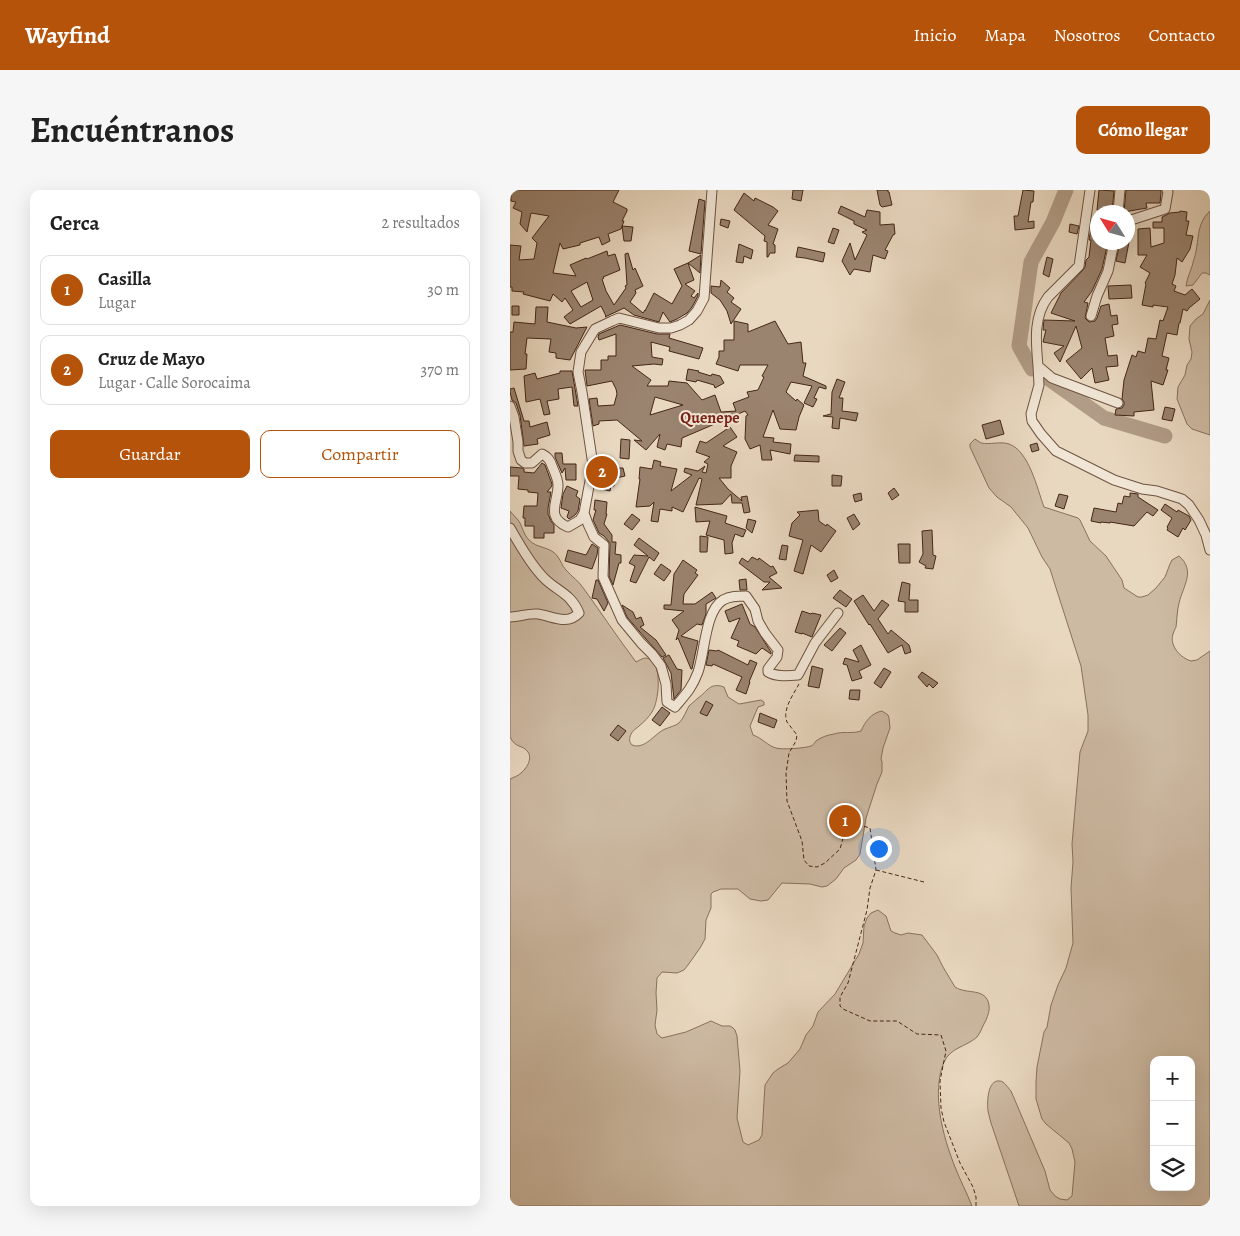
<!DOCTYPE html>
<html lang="es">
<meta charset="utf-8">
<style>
body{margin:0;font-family:Alegreya,serif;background:#f6f6f6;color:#222}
.controls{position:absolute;right:15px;bottom:15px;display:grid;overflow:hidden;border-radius:10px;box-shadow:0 5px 20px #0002}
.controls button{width:45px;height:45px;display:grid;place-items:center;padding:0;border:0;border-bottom:1px solid #e0e0e0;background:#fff;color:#222;font:25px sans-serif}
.compass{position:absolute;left:580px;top:15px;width:45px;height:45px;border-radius:50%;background:#fff;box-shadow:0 5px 20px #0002;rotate:307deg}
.you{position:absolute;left:368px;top:658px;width:18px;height:18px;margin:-12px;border:4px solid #fff;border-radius:50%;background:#1a73e8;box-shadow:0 0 0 8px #1a73e833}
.badge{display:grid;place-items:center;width:32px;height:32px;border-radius:50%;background:#b45309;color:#fff;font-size:16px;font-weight:700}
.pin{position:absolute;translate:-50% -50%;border:2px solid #fff;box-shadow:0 1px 5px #0006}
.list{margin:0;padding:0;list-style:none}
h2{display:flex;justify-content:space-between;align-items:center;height:65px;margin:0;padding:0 20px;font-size:21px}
h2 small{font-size:16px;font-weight:400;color:#767676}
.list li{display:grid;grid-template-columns:32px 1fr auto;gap:15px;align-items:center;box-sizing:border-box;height:70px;margin:0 10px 10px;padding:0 10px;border:1px solid #e0e0e0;border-radius:10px}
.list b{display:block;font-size:19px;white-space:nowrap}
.list p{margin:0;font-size:16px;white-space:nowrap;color:#767676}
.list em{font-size:16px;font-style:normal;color:#767676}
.actions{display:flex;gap:10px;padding:15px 20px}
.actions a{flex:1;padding:11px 0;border:1px solid #b45309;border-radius:10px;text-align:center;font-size:18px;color:#b45309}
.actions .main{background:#b45309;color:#fff}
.icon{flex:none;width:28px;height:28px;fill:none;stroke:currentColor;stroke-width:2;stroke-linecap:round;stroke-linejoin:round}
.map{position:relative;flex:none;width:700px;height:1016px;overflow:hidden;border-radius:10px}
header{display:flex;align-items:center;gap:30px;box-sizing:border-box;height:70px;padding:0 25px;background:#b45309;color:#fff}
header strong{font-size:24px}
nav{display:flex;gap:28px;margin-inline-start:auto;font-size:18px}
.intro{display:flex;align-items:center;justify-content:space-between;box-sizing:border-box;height:120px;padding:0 30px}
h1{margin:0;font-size:35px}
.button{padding:12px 22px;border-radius:10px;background:#b45309;color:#fff;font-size:18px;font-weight:700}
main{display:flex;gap:30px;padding:0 30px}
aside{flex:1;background:#fff;border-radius:10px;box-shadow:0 5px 20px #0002}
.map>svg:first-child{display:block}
.green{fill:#cdbaa3;stroke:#89705d;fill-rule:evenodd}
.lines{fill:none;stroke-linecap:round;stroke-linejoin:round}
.river{stroke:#b19c87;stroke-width:15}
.building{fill:#9a836f;stroke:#452717;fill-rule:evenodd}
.minor-casing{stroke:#6e5341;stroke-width:11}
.path{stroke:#452717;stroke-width:1;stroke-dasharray:4 2.5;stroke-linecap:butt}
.minor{stroke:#f1e6d6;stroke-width:9}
.labels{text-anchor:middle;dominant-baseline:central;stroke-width:4;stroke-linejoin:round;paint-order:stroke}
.neighbourhood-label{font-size:16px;font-weight:bold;fill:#7a1f14;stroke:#f1e6d6}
</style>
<header>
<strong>Wayfind</strong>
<nav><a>Inicio</a><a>Mapa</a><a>Nosotros</a><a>Contacto</a></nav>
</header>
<div class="intro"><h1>Encuéntranos</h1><a class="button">Cómo llegar</a></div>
<main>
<aside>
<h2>Cerca<small>2 resultados</small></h2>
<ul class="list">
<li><span class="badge">1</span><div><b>Casilla</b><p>Lugar</p></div><em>30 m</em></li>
<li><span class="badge">2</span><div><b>Cruz de Mayo</b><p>Lugar · Calle Sorocaima</p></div><em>370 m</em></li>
</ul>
<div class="actions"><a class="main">Guardar</a><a>Compartir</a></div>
</aside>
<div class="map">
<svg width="700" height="1016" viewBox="0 0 700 1016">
<rect width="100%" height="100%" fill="#e9d8c0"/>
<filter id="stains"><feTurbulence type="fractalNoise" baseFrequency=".004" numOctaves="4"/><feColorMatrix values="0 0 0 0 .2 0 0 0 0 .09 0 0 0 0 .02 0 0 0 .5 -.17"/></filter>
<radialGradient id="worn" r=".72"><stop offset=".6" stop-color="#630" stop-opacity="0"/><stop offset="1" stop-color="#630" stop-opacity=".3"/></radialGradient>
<path class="green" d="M 700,21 L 700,85 L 696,83 L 692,83 L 683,95 L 676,96 C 677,87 682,79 684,69 C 690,51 685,35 700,21 Z
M 700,110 L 700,245 L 682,239 L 677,234 L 667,209 L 668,197 L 675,185 L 677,175 L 681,169 L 682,162 L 679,149 L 680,136 L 686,129 L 693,124 Z
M 465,249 C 467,250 469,252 471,253 C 480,255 490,251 499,254 C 519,261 527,298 534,317 L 568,328 L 570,330 L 580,351 L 596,366 L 612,390 L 614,398 L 628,407 L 632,407 L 638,405 L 646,398 L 655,387 L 660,374 L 662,370 L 669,366 C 686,381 673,396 669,413 C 667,421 667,429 666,437 C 665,439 664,441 663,444 C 659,456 671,468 681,471 L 687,470 L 700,461 L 700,1016 L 509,1016 L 481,933 C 480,929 479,925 478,921 C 477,914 477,889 490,891 C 494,891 498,898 501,901 L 535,981 L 540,1000 L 545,1006 L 550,1009 L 557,1010 L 562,1006 L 565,972 L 562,959 L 559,953 L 536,934 L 532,929 L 526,909 L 526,892 L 527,877 L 534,842 L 537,837 L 541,815 L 548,795 L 556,778 L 563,753 L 561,698 L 563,672 L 562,654 L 570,562 L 578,541 L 578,525 L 571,476 L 540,379 L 532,367 L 518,338 L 501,317 L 487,307 L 479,298 L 460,257 L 460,254 ZM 644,870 L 681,870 L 681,997 L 644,997 Z
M 0,321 C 3,325 8,329 10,333 C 13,339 14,345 19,350 C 27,359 41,356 48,367 C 51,371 52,376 56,380 C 62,387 69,391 74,399 C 92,424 108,448 126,472 C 132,469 135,466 141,470 C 152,478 149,511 142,522 C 139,527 134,532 129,536 C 126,539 123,540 121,544 C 119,549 119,551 122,555 C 135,560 144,544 155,539 C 160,537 165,536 169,533 C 174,528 176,521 179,516 C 182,513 185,511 188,508 C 198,501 200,492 214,497 L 218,507 L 229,514 L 251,510 L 254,512 L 254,515 L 248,517 L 240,536 L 243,545 C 252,548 258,556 266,558 C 272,560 296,558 301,556 C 305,554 303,554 306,551 C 311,547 318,545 324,544 C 333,541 342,544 351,541 C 355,532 361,523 372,521 L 378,525 L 379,528 L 380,538 L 373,558 L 371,569 L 372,572 L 372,582 L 367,594 L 356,628 L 350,664 L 346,670 L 334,678 L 326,689 L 317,696 L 312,697 L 300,694 L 272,693 L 258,710 L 251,711 L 240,709 L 228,699 L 211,699 L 203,702 L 201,704 L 201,718 L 196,730 L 195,749 L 190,758 L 178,775 L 174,780 L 167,783 L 152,782 L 147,788 L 146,803 L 147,820 L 145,835 L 147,844 L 152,848 L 176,842 L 201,831 L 212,836 L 220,836 L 223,838 L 225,840 L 227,846 L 230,881 L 227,928 L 233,952 L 238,955 L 249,950 L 252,945 L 255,895 L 263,883 L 268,879 L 278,873 L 290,859 L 296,845 L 303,836 L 308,822 L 325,804 L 349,764 L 353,753 L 354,736 L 357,728 L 361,723 L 368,720 L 376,726 L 381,741 L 385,743 L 391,745 L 398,743 L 412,745 L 427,765 L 433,777 L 445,797 C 457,805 476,797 479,815 C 480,820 478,825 476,830 C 473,835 471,842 467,847 C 456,857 441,857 434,872 C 421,903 433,947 445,977 C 450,990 457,1003 462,1016 L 0,1016 L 0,589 C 4,587 8,586 11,583 C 16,579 23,569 18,562 C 12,554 6,559 0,547 Z"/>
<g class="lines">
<path class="river" d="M 522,179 L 509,156 L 521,72 L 543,32 L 556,0
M 536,187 L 594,228 L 655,246"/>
</g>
<path class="building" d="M 1,0 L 109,0 L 103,12 L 117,19 L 117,21 L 112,31 L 114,31 L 111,39 L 98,44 L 100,51 L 92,55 L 89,47 L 70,53 L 70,55 L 53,59 L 50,53 L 43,83 L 66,86 L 60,75 L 76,68 L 77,69 L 97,61 L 98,66 L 105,64 L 110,80 L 93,87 L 94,88 L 92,89 L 96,101 L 104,115 L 116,98 L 115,96 L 117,95 L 115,64 L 118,63 L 123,80 L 125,78 L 133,96 L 125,100 L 126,103 L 120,112 L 133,123 L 135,120 L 135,121 L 144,103 L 162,114 L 172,96 L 164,79 L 178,73 L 184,90 L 175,94 L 185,101 L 181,106 L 184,108 L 188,103 L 188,106 L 182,117 L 177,123 L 167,129 L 160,132 L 153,122 L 149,132 L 124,125 L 114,118 L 95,127 L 96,126 L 91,116 L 60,134 L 54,127 L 63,120 L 55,108 L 52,112 L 43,104 L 40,111 L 13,104 L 14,102 L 2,101 L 2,97 L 0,97 L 0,55 L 11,56 L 9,70 L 24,69 L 27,53 L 22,48 L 39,26 L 21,23 L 17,42 L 10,34 L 12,22 L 3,18 L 6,12 L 1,11 ZM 77,92 L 83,110 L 71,117 L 61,101 Z
M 283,0 L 293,0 L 291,11 L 282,9 Z
M 367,0 L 378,0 L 378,2 L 379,2 L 382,15 L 372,17 L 370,15 Z
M 513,0 L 524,1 L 523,12 L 521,12 L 518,32 L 524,31 L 524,38 L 505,40 L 504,26 L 508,26 Z
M 589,0 L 604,1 L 602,22 L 587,20 Z
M 616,0 L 651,0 L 651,3 L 650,13 L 636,13 L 637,18 L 614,22 Z
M 234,3 L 244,11 L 245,8 L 263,17 L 268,21 L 258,35 L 268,39 L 263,54 L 265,55 L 265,63 L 260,63 L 258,67 L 257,67 L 257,52 L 254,51 L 255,46 L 224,20 Z
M 189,9 L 195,11 L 191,64 L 179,61 Z
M 331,16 L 355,27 L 357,20 L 370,22 L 370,35 L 384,34 L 385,44 L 383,45 L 375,60 L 378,61 L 375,69 L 363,65 L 360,82 L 344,79 L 340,85 L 332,71 L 340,53 L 345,70 L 357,45 L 352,42 L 357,40 L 344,34 L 344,31 L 328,23 Z
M 670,21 L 677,22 L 676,31 L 679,31 L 676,45 L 683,46 L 680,59 L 672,72 L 667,68 L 665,85 L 662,94 L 666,96 L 664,101 L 675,105 L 682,99 L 690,109 L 679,118 L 677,121 L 673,119 L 670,133 L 669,133 L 667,145 L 657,143 L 652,166 L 659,168 L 656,180 L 658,180 L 653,195 L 641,191 L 644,220 L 624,222 L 624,226 L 605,225 L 606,219 L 612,218 L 614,215 L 614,212 L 612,209 L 614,190 L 622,165 L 626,167 L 628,161 L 635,163 L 638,148 L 646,149 L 650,130 L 653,131 L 658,117 L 643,115 L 643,117 L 632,115 L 636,94 L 635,93 L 640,83 L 630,77 L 637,65 L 628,65 L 628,39 L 640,38 L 641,57 L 654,53 L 654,38 L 643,38 L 643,32 L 652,32 L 652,27 L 660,23 L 670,22 Z
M 211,29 L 220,31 L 218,38 L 210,35 Z
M 560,34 L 569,36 L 567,44 L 559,42 Z
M 584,35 L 588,35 L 588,52 L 598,52 L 592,79 L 582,101 L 574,112 L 578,113 L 575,128 L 579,132 L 585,131 L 587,128 L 591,116 L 599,114 L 601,126 L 607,125 L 608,134 L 602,135 L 604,146 L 595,148 L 598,166 L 607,165 L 608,176 L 596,177 L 599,190 L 585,193 L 582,178 L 571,189 L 556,171 L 572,158 L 566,136 L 550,172 L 544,163 L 554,156 L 533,152 L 536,140 L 533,140 L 534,130 L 565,131 L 541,123 L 551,103 L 573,80 L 575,77 L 576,70 L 579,67 L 581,50 L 579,50 L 581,38 L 583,38 Z
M 112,36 L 123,37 L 121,51 L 114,51 Z
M 323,38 L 329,40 L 324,54 L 318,52 Z
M 610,52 L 619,52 L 615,73 L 606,71 Z
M 229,54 L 243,60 L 241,69 L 234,66 L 233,73 L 226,72 Z
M 288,57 L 315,63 L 313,72 L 295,68 L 286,67 Z
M 191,65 L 190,83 L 178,73 Z
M 537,67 L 543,69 L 539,87 L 533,84 Z
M 211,90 L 220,98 L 217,102 L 224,108 L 221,112 L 231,119 L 221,134 L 217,121 L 210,110 L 201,103 L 201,96 L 210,97 Z
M 621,95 L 622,108 L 599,109 L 598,96 Z
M 2,116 L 9,116 L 9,125 L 2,125 Z
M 26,117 L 38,117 L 37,132 L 66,138 L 77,137 L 60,170 L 46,168 L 46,163 L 39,162 L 41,149 L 17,148 L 15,164 L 17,164 L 16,179 L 0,180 L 0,142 L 3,142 L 4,132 L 25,134 Z
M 224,131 L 238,134 L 238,142 L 265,131 L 278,154 L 291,152 L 293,173 L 296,173 L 293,186 L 316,196 L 316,199 L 309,197 L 304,208 L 307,209 L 303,217 L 294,213 L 302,196 L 281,192 L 276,202 L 286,211 L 287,209 L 294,215 L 289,227 L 286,240 L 270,239 L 263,220 L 253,247 L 264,248 L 263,252 L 281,254 L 280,264 L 260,260 L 262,270 L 252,270 L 250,255 L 240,259 L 235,249 L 236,226 L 238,225 L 235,221 L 172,248 L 171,257 L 157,254 L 155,260 L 147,257 L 150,244 L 136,260 L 124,250 L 132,251 L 107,230 L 89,231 L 89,234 L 83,236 L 79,209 L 87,208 L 88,216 L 104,215 L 107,204 L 106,199 L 102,191 L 77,196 L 75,180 L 91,180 L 91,170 L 98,170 L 98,166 L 106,166 L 106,144 L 89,150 L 88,147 L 89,144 L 110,135 L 147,144 L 160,144 L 159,148 L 193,158 L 189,169 L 159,161 L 160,157 L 141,152 L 142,167 L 153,169 L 152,175 L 144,174 L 122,176 L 141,190 L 137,196 L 158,196 L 159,191 L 177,193 L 192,210 L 205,205 L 211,222 L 226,221 L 223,213 L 239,207 L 237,202 L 248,200 L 254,187 L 252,186 L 258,175 L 230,175 L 228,181 L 206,174 L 209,167 L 209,161 L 214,161 L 214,150 L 224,150 ZM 145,207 L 173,215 L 140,225 Z
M 178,179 L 189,181 L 188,182 L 201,186 L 202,184 L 210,186 L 214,193 L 205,198 L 204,195 L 187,190 L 186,192 L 176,190 Z
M 50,181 L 62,181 L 68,216 L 64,216 L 62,197 L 48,199 L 49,209 L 37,211 L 40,224 L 34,225 L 30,209 L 16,212 L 14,186 L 25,183 L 27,189 L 50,183 Z
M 327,189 L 335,192 L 329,208 L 333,208 L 332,221 L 348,223 L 346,231 L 330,228 L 329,239 L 322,238 L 323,227 L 313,226 L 321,224 L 322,202 Z
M 4,198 L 14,231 L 19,231 L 20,237 L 37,232 L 40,245 L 27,249 L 28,254 L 14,256 L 10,225 L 6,213 L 2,210 L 0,202 L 0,199 Z
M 655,217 L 665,219 L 662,231 L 652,229 Z
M 490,230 L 494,244 L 476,249 L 472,235 Z
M 220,237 L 227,247 L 213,256 L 227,262 L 221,276 L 221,288 L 209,288 L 218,299 L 232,311 L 231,307 L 237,306 L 240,322 L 234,323 L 232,313 L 222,313 L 221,304 L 212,314 L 186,315 L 192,289 L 189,288 L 173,322 L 162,317 L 162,321 L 150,319 L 148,332 L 141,331 L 144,312 L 140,316 L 126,317 L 130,289 L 129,289 L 130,277 L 142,279 L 144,270 L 151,272 L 150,276 L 167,279 L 161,301 L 182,285 L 174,282 L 175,278 L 188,281 L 195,276 L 192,282 L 196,283 L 198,274 L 194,272 L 200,267 L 186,262 L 190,251 L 196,253 Z
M 111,249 L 120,250 L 119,269 L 110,268 Z
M 527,253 L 529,260 L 522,262 L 520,255 Z
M 45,263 L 52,263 L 53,274 L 66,274 L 66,290 L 56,290 L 55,278 L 52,283 L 45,267 Z
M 285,265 L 309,266 L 309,272 L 284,271 Z
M 32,273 L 35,275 L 42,294 L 42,296 L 37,302 L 41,302 L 38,318 L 38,324 L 41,331 L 44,335 L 44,343 L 34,343 L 34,348 L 24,348 L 24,336 L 15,336 L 15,328 L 13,328 L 14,316 L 27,316 L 28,303 L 18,302 L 18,300 L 8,299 L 9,286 L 0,286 L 0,277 L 12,278 L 14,279 L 14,282 L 24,283 Z
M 91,278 L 113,278 L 115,286 L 106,288 L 104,296 L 101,296 L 100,301 L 87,298 L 89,290 L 91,291 Z
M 322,285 L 332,286 L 331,296 L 322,296 Z
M 57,296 L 68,301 L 66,306 L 70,309 L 68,321 L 65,325 L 59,329 L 57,327 L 59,321 L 51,318 L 53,304 Z
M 384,298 L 389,305 L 382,310 L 378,303 Z
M 351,303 L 352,310 L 345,312 L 343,305 Z
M 620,303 L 628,304 L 628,307 L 648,320 L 643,326 L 637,322 L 624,336 L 600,332 L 600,333 L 591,332 L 591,333 L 581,331 L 584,318 L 606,322 L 608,313 L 612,314 L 614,306 L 620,307 Z
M 549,304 L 558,306 L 554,319 L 545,316 Z
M 85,310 L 97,312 L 96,324 L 97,324 L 94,334 L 102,345 L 102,352 L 106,352 L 105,364 L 111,365 L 111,373 L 109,373 L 103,395 L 99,386 L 100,353 L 94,346 L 89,343 L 83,330 L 86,320 L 84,320 Z
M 655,314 L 667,322 L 668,320 L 679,326 L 681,330 L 675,340 L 673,338 L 668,347 L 657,340 L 658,338 L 657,337 L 662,328 L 651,320 Z
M 185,317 L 217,326 L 215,333 L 236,340 L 233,347 L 225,344 L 222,353 L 223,363 L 215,364 L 214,350 L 196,345 L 200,331 L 186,332 Z
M 308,320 L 309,331 L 316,336 L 317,334 L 326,341 L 311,362 L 301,355 L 293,384 L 284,381 L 293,350 L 279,346 L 282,333 L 290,325 L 287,322 Z
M 122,324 L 130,330 L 122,340 L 114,334 Z
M 344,324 L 350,334 L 343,340 L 337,328 Z
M 238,329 L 246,331 L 242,343 L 236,338 Z
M 422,340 L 423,365 L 426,366 L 423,379 L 415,378 L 416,376 L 409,372 L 413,364 L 412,341 Z
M 190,346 L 198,347 L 197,362 L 190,362 Z
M 129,348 L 149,363 L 144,371 L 139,367 L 126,393 L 120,391 L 125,376 L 119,373 L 124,365 L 138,366 L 124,355 Z
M 82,354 L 88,358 L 87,365 L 82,379 L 55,371 L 58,360 L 76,365 Z
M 388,354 L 400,354 L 400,373 L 389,373 Z
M 272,355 L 278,356 L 276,370 L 269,369 Z
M 242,367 L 248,370 L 249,368 L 261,377 L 263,376 L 267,383 L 259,387 L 272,398 L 252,400 L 260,392 L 254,392 L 229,373 L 232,368 L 238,372 Z
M 173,370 L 187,380 L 185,383 L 188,385 L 174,404 L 173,414 L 185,414 L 202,402 L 206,408 L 196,414 L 196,424 L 192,435 L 187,434 L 171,446 L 188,451 L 182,479 L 181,479 L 168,448 L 166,450 L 169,440 L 162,430 L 174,421 L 154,419 L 154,415 L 161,415 L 164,384 Z
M 151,374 L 161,381 L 154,391 L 144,384 Z
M 324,380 L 328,388 L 321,392 L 317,385 Z
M 236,389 L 237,400 L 230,400 L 229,390 Z
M 86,390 L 88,390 L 98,413 L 94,421 L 87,409 L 82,408 Z
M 392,392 L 400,394 L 399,410 L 408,410 L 408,422 L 395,422 L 395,412 L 388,411 Z
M 330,400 L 342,409 L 336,417 L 323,408 Z
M 353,405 L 364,421 L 372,410 L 379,415 L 368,429 L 378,444 L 381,440 L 399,455 L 401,462 L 395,464 L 392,455 L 378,463 L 360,434 L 359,435 L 344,411 Z
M 232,414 L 240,434 L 245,437 L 261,462 L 261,464 L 252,458 L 246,464 L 227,456 L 229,451 L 221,448 L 230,428 L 219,432 L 215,421 Z
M 112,415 L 123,422 L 126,429 L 131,427 L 134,435 L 130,437 L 146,450 L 156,465 L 152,467 L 136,449 L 117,427 Z
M 292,421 L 301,424 L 302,423 L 311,425 L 302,447 L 292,443 L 292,444 L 285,442 Z
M 330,438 L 336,443 L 322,461 L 314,455 Z
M 351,455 L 361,475 L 349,481 L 352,488 L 342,491 L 337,475 L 333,474 L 335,468 L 349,472 L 343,460 Z
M 199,460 L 207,461 L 208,460 L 238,475 L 240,470 L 247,473 L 239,492 L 240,492 L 236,504 L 226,500 L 232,487 L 203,474 L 202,476 L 196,475 Z
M 159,465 L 167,479 L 172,480 L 171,500 L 164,509 L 161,483 L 153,468 Z
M 302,476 L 313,479 L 309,498 L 298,496 Z
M 374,478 L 381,482 L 371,498 L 364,493 Z
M 412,482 L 428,493 L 423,498 L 419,494 L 417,497 L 408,487 Z
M 340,500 L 350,500 L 349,510 L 339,509 Z
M 196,511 L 203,515 L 197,526 L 190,523 Z
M 152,517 L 160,523 L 150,536 L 142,530 Z
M 250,523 L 267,530 L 264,538 L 248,532 Z
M 108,535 L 116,541 L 108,551 L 100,545 Z"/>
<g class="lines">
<g class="minor-casing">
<path id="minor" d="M 202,0 L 194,108 L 187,121 L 179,130 L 170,135 L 161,138 L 149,138 L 109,128 L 102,131 L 85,139 L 71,162 L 68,182 L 72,202 L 83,275 L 74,323 L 78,334 L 84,347 L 94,355 L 93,387 L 112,430 L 131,453 L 142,464 L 151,476 L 156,494 L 157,512 L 165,517 C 176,504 182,498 188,482 C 195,462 195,421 213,410 C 220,406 228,406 236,406 L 245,419 L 248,431 L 255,443 L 268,460 L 267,467 L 258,479 L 258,482 C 266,487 278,486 288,485 L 305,453 L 328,423
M 580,0 L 569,76 L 538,107 C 523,127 526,152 528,176 L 542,188 L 608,213
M 608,22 L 610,0
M 618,31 L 655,19 L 658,2 L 657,0
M 581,126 L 587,106 L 598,81 L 604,52
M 528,176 L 529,195 L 521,224 L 522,231 L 531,244 L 546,261 L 604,290 L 632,299 L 647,301 L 672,309 L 679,315 L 689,330 L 696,345 L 700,360
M 0,216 L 4,227 L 8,252 L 8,261 L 11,270 L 15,273 L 22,273 L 32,264 C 38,267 40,270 42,276 C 44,281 48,289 48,295 C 48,313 35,327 58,337 L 70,330 L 74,323
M 0,338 C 9,354 21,375 33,387 C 46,401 61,403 69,423 C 57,436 42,426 28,424 C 19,423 9,427 0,427"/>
</g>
<path class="path" d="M 289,494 C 283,505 272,520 277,532 C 280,536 284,541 287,545 L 286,551 L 279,563 L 276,583 L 277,611 L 292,651 L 294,670 L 299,676 L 307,677 L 315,673 L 330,659 L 335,641 L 346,634 L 360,638 L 366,680 L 360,698 L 357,720 L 338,793 L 330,807 L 330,816 L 333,819 L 360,831 L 387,831 L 407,844 L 431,845 L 436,861 L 430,891 L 431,918 L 434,932 L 450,973 L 463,997 L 466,1007 L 466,1016
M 366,680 L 414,692"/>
<use href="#minor" class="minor"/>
</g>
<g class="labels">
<g class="neighbourhood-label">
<text x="200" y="228">Quenepe</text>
</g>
</g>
<rect width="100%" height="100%" filter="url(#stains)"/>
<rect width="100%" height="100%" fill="url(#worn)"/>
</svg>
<div class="controls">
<button>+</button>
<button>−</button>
<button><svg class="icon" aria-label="layers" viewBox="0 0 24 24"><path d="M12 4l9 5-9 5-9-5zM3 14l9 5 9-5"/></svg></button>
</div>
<svg class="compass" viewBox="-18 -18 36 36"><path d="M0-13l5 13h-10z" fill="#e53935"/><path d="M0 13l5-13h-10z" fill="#767676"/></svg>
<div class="you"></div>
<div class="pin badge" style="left:335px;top:631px">1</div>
<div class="pin badge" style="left:92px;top:282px">2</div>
</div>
</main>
